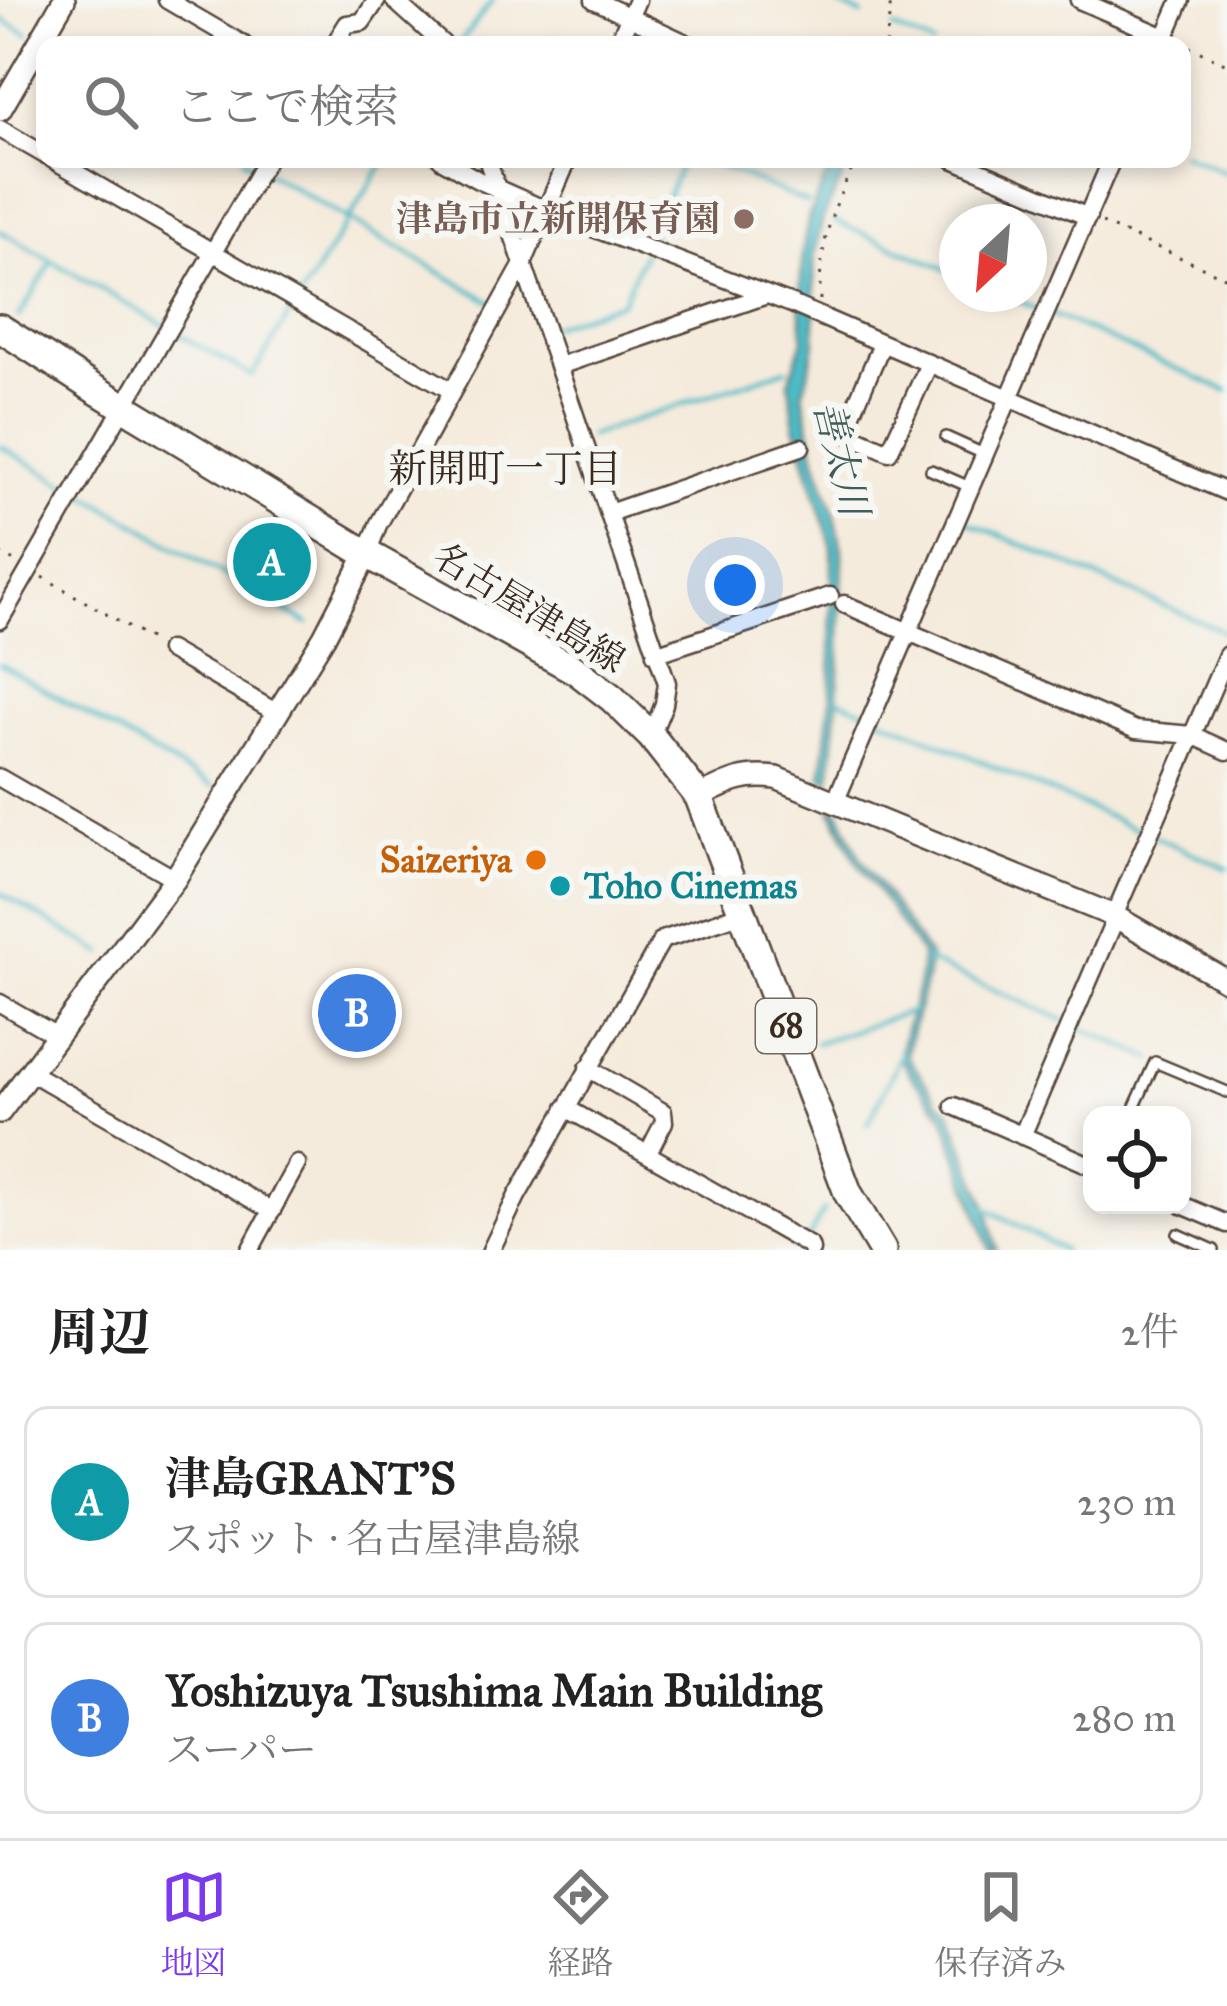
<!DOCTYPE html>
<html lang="ja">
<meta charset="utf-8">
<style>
body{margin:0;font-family:"IM FELL Great Primer","Noto Serif JP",serif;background:#f6f6f6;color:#222}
.controls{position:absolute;right:36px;bottom:36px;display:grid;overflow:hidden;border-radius:24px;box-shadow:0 6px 18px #0003}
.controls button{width:108px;height:108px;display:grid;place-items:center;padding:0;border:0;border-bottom:3px solid #e0e0e0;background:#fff;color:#222;font:60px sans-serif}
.compass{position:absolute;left:939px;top:204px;width:108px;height:108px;border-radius:50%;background:#fff;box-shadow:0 6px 18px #0003;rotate:206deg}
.you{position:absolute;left:735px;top:585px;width:42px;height:42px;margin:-30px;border:9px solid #fff;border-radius:50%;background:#1a73e8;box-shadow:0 0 0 18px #1a73e833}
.badge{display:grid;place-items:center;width:78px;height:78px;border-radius:50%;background:#7c3aed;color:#fff;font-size:39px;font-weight:700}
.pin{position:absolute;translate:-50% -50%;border:6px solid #fff;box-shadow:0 3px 12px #0006}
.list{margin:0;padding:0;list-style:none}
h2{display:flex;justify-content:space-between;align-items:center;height:156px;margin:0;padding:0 48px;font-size:51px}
h2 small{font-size:39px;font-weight:400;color:#767676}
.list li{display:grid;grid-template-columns:78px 1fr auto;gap:36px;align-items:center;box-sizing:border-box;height:192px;margin:0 24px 24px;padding:0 24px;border:3px solid #e0e0e0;border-radius:24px}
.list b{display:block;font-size:45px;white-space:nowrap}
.list p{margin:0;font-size:39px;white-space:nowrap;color:#767676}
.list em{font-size:39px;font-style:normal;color:#767676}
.icon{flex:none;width:66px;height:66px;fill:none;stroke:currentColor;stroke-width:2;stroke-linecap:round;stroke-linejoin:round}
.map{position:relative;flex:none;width:1227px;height:1250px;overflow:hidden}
.search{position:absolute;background:#fff;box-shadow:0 6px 18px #0003;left:36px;right:36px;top:36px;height:132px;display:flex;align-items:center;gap:30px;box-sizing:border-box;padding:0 42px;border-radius:24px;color:#767676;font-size:45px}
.sheet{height:588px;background:#fff}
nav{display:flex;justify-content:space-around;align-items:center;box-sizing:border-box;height:168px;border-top:3px solid #e0e0e0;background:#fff;font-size:33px;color:#767676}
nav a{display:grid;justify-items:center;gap:6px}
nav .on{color:#7c3aed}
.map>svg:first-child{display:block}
.water{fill:#4ebbc7;stroke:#447272;stroke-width:3}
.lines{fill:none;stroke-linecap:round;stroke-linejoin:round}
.stream{stroke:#4ebbc7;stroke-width:4.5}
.service-casing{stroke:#57473a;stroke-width:14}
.minor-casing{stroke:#57473a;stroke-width:21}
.tertiary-casing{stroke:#57473a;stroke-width:26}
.primary-casing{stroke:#57473a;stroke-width:32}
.path{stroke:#57473a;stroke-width:3;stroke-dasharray:3 9;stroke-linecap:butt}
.service{stroke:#fff;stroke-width:9}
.minor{stroke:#fff;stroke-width:16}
.tertiary{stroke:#fff;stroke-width:21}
.primary{stroke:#fff;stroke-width:27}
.education-dot{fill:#8d6e63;stroke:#f6f6f2;stroke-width:4.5}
.food-dot{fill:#e8710a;stroke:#f6f6f2;stroke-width:4.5}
.culture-dot{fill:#0f9aa8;stroke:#f6f6f2;stroke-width:4.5}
.labels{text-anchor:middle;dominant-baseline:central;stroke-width:12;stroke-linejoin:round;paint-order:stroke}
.shield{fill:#f6f6f2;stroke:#73675e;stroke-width:3}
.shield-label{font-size:33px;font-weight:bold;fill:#3b2a1e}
.education-label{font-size:36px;font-weight:bold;fill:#785e54;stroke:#f6f6f2;text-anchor:end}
.street-label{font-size:36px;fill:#3b2a1e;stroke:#f6f6f2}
.food-label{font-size:36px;font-weight:bold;fill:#c56008;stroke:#f6f6f2;text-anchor:end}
.culture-label{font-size:36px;font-weight:bold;fill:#0d838f;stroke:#f6f6f2;text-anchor:start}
.water-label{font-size:39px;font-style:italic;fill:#425d59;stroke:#f6f6f2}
.neighbourhood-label{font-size:39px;fill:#3b2a1e;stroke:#f6f6f2}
</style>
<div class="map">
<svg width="1227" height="1250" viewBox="0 0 1227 1250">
<rect width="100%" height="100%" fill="#f6f6f2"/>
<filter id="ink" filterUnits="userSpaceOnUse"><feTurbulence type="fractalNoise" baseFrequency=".00833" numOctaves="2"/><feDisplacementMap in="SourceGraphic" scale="24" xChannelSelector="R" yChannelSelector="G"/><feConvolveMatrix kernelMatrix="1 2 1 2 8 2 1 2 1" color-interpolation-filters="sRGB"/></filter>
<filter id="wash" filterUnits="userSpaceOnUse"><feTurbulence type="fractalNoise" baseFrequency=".004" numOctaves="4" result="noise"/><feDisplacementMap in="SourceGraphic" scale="48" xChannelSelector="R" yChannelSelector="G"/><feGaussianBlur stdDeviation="2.7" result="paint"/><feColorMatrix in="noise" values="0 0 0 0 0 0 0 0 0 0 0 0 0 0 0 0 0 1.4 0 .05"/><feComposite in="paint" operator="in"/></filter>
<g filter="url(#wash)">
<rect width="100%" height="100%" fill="#f5ebdc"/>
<path class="water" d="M 834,159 L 851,159 L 823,218 L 814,257 L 815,343 L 803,394 L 816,459 L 834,512 L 843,556 L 838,700 L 830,781 L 822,777 L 831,697 L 832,548 L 795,425 L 789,383 L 803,340 L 800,298 L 803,249 L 809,216 Z
M 831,808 L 839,811 L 859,855 L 929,956 C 928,990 910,1022 907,1056 L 940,1103 L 950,1111 L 986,1204 L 997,1250 L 990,1250 L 944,1116 L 911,1076 L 900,1057 C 902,1023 925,987 921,954 L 854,857 Z"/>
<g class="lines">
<path class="stream" d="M 827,0 L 862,15
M 0,18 L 28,34
M 893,28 L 933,45
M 458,45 L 493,0
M 1182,153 L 1227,173
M 244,159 L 257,167
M 703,159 L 807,203
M 266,172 L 495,304
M 834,221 L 957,274
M 0,231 L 165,326
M 647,243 L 683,159
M 1003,294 L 1041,311
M 300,298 L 386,159
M 1053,315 L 1227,391
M 19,317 L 52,261
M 551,326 L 622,302 L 643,254
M 173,331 L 252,376 L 294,307
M 589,436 L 786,369
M 0,446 L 72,488
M 79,491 L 308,624
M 962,519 L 1227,633
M 0,664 L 213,787
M 841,700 L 868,712
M 877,716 L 1141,831
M 1155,837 L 1227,868
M 0,893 L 103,953
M 927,961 L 1064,1020
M 1075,1025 L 1152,1059
M 816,1043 L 913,1011
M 868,1124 L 902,1053
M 984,1207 L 1063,1250
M 809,1237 L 824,1210"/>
</g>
</g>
<g filter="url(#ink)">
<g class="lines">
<g class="service-casing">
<path id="service" d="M 946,437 L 986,455
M 931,470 L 972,488
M 1131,1115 L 1155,1062 L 1227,1092
M 1178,1234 L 1214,1250"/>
</g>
<g class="minor-casing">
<path id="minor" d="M 167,0 L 244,45
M 394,0 L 444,45
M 594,0 L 690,45
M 1079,0 L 1165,37
M 1162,44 L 1181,0
M 334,45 L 347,24 L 362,22 L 377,0
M 617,45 L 637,0
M 0,129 L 45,155
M 52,159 L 452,391
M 441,159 L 478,180 L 546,210 L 794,305 L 1227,492
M 487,159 L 667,683 L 664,704 L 651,736
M 953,159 L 1088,217
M 882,344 L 844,432 L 889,452 L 929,364
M 559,366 L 767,295
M 609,513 L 801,447
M 367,554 L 378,525 L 522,266 L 568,159
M 844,604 L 1136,730 L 1192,735 L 1227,751
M 0,620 L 267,159
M 169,650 L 277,713
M 655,654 L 830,596
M 0,778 L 175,879
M 835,802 L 1112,159
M 1114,916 L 1227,655
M 0,1003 L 57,1036
M 588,1068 L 663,1112 L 664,1122 L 648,1153
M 30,1072 L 272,1211
M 954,1106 L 1092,1166
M 566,1108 L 799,1240 L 810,1246 L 811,1250
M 1022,1136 L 1116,917
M 1182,1205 L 1227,1224
M 250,1250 L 297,1164
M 491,1250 L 517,1196 L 662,940 L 743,913"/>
</g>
<g class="tertiary-casing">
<path id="tertiary" d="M 0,110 L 64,0
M 699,797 C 729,782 742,774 776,778 L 1114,916 L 1227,981
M 0,1112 L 175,879 L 324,637 L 367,554"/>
</g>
<g class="primary-casing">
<path id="primary" d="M 0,328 L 93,388 L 367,554 L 577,671 L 612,698 L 651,736 L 699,797 L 848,1193 L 882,1250"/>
</g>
<path class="path" d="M 1178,42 L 1227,64
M 886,45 L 891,0
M 1102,223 L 1227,278
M 820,300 C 819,244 832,208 857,159
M 0,553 L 14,561
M 43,577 L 154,642"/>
<use href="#service" class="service"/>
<use href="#minor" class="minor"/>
<use href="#tertiary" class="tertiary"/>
<use href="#primary" class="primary"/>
</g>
</g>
<circle class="education-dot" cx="744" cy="219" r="12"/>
<circle class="food-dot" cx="536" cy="860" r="12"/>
<circle class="culture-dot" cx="560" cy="886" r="12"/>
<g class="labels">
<rect class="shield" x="756" y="999" width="60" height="54" rx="9"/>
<g class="shield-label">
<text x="786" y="1026">68</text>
</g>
<g class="education-label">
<text x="720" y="219">津島市立新開保育園</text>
</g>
<g class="street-label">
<text transform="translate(529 608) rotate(31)">名古屋津島線</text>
</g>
<g class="food-label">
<text x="512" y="860">Saizeriya</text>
</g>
<g class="culture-label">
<text x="584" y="886">Toho Cinemas</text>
</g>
<g class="water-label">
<text transform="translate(841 458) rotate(76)">善太川</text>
</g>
<g class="neighbourhood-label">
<text x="505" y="469">新開町一丁目</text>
</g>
</g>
</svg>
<div class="controls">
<button><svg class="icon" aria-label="locate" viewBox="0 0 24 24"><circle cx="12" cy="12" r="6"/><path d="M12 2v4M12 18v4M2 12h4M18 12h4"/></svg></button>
</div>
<svg class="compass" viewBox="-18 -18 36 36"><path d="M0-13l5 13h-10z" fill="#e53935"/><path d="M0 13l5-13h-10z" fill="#767676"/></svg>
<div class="you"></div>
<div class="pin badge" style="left:272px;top:562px;background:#0f9aa8">A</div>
<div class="pin badge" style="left:357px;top:1013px;background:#3f7fe0">B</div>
<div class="search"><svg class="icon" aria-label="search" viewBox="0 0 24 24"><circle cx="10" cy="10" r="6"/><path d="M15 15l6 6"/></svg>ここで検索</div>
</div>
<section class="sheet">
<h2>周辺<small>2件</small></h2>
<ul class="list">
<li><span class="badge" style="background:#0f9aa8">A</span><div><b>津島GRANT'S</b><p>スポット · 名古屋津島線</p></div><em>230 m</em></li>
<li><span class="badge" style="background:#3f7fe0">B</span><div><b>Yoshizuya Tsushima Main Building</b><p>スーパー</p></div><em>280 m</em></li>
</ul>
</section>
<nav>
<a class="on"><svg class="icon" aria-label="map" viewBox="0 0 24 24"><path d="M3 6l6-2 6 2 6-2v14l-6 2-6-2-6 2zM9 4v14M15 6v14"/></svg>地図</a>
<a><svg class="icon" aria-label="directions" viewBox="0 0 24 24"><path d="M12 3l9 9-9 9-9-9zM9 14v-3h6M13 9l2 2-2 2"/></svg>経路</a>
<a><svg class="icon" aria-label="saved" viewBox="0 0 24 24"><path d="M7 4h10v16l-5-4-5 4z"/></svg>保存済み</a>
</nav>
